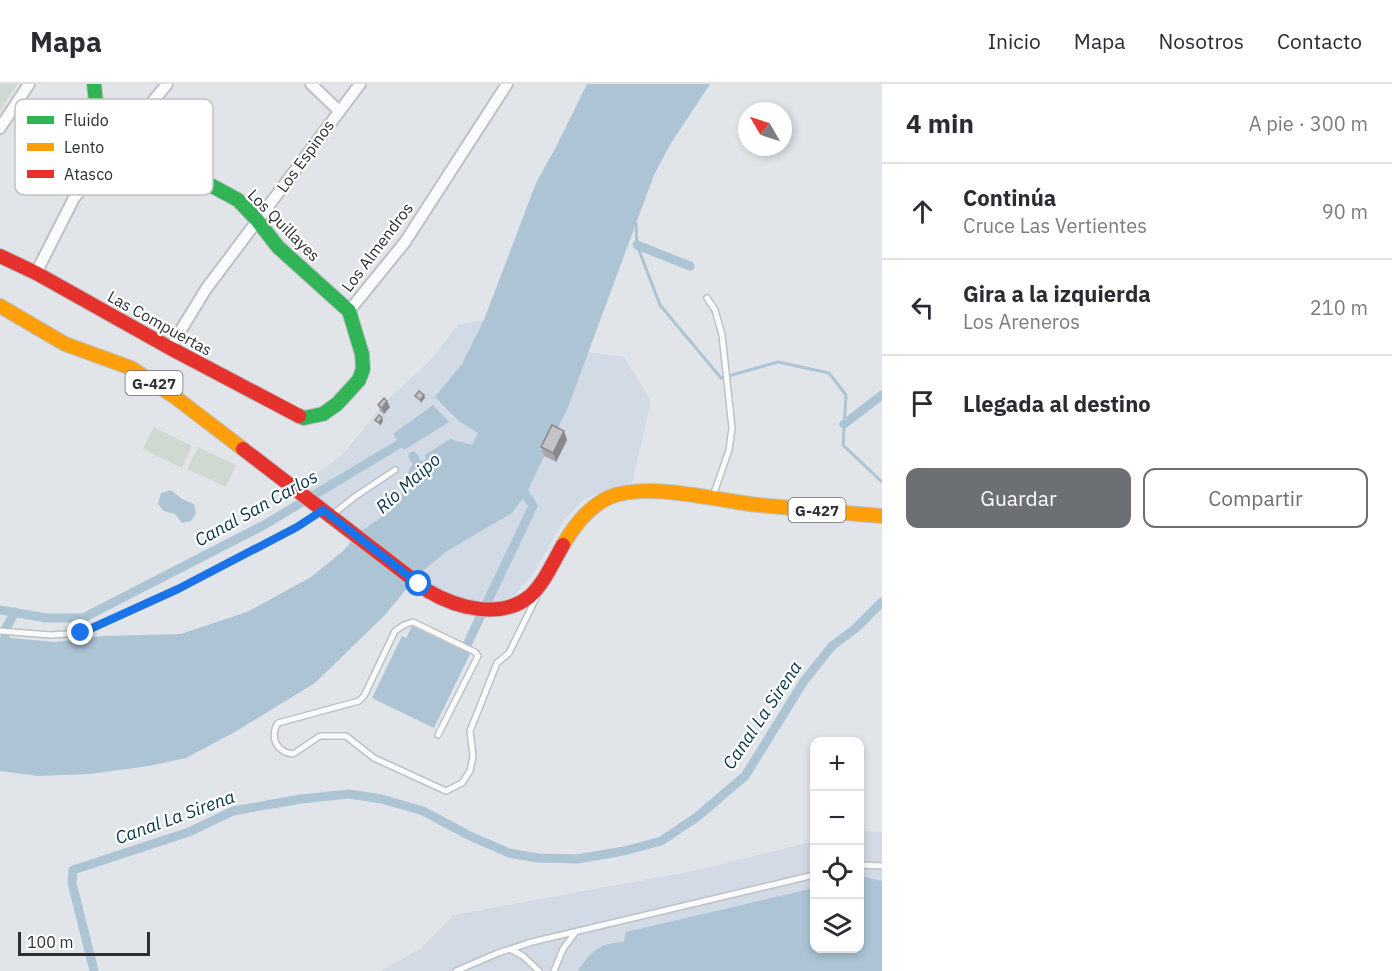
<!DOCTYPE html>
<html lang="es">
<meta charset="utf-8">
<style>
body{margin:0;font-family:"IBM Plex Sans",sans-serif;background:#f7f7f7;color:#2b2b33}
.controls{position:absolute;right:18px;bottom:18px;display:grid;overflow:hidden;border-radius:12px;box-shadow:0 3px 9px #0003}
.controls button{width:54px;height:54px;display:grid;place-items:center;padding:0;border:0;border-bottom:2px solid #e1e1e2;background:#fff;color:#2b2b33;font:30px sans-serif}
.compass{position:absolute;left:738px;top:18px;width:54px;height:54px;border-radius:50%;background:#fff;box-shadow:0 3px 9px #0003;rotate:309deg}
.scale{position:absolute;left:18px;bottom:15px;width:132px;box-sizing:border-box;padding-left:6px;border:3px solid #2d2f33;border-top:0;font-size:16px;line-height:21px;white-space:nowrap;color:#2d2f33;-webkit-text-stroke:4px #fff;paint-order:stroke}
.stop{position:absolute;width:18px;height:18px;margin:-14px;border:4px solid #1a73e8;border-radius:50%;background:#fff}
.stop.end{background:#1a73e8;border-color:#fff;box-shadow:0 2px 6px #0008}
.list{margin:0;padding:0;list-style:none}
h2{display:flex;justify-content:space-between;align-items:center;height:78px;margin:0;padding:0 24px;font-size:26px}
h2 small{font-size:20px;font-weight:400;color:#7c7c81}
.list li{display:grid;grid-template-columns:39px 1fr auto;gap:18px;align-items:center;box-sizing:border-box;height:96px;padding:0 24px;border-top:2px solid #e1e1e2}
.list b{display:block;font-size:22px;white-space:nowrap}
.list p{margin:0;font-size:20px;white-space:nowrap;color:#7c7c81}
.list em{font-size:20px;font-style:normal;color:#7c7c81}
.actions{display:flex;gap:12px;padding:18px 24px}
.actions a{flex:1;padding:14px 0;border:2px solid #6c6f73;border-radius:12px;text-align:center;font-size:21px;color:#6c6f73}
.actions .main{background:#6c6f73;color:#fff}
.icon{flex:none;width:33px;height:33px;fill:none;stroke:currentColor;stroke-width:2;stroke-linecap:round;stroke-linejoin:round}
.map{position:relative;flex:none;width:882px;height:887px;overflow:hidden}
header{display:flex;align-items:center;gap:36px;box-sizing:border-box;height:84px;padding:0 30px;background:#fff;border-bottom:2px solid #e1e1e2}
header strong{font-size:28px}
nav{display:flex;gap:33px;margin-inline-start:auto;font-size:21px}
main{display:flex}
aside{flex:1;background:#fff}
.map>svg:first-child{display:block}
.built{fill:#d2dae5}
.green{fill:#d0d9d1}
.water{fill:#acc4d4}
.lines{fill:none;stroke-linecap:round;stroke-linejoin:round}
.stream{stroke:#acc4d4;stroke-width:3}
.canal{stroke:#acc4d4;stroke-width:9}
.lane-casing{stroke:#bdc0c5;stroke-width:8}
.street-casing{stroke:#bdc0c5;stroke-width:14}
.fast-casing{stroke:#bdc0c5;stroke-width:16}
.slow-casing{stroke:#bdc0c5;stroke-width:16}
.jam-casing{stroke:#bdc0c5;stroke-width:16}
.path{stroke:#c3c4c7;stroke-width:1.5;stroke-dasharray:3 4.5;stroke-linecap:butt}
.lane{stroke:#fafbfc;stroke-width:5}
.street{stroke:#fafbfc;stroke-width:10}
.fast{stroke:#30b455;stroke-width:14}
.slow{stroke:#ff9f0a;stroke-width:14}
.jam{stroke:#e5322d;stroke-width:14}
.wall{fill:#a9a8aa}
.shaded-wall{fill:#89888b}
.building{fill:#c4c3c6;stroke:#89888b;stroke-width:1.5}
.route{stroke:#1a73e8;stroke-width:8}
.labels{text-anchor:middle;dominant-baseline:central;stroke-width:4.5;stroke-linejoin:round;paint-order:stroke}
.shield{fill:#fff;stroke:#6c6d70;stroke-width:1.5}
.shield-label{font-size:15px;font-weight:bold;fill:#2d2f33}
.street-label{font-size:16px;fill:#2d2f33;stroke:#fff}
.water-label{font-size:18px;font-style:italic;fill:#07354b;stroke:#fff}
.key{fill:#fff;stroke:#c0c1c2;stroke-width:1.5}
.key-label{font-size:16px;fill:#2d2f33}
</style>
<header>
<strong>Mapa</strong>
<nav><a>Inicio</a><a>Mapa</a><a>Nosotros</a><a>Contacto</a></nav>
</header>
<main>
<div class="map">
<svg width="882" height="887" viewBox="0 0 882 887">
<rect width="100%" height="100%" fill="#e1e5ea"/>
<path class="built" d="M 484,236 L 589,268 L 624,273 L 651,317 L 632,400 L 606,407 L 583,416 L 564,436 L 533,490 L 514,512 L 492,520 L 452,516 L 300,402 L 343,370 L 388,315 L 428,279 L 458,241 Z
M 860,747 L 882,748 L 882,887 L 381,887 L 421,864 L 454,831 L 693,787 L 814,757 L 814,864 L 860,864 Z"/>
<path class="green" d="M 0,0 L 18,0 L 0,27 Z
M 154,343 L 192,362 L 182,384 L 143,365 Z
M 198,363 L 236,381 L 226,403 L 187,385 Z"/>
<path class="water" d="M 587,0 L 710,0 L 671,59 L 654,91 L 568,323 L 526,410 L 512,429 L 447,467 L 418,491 L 385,531 L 315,599 L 233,649 L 186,674 L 149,682 L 90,690 L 38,692 L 0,687 L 0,553 L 55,558 L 104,552 L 181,550 L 247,528 L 311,493 L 344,466 L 360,448 L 392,426 L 400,417 L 410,383 L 426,375 L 425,371 L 450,355 L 472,361 L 478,349 L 459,337 L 435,313 L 462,280 L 484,236 L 536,99 L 557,61 Z
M 433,321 L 449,338 L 404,366 L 393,350 Z
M 171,406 L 182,415 L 194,420 L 196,429 L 191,437 L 182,439 L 175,430 L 164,427 L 158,420 L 161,409 Z
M 412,542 L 470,570 L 434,644 L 372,614 L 402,552 L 406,554 Z
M 865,793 L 882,797 L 882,887 L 578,887 C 591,867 599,859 624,858 L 626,848 L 814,804 L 814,864 L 860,864 L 860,794 Z"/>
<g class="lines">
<path class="stream" d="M 636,140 L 637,161 L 660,221 L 721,294 L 778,278 L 829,289 L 846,311 L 843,361 L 882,398"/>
<path class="canal" d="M 637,161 L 690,182
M 844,340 L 882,311
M 413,372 L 422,389
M 0,526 L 46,534 L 83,534 L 264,441 L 411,353
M 0,564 L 5,554 L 6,544 L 15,528
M 464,567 L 533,422 L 519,400
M 94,887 L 72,799 L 73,786 L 189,748 L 233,727 L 301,715 L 349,710 L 382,715 L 423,727 L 468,751 L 509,769 L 538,774 L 577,775 L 624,767 L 661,757 L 697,733 L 745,692 L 804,597 L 832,562 L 856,544 L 882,518"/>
<g class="lane-casing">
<path id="lane" d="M 707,214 L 715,226 L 722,251 L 732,344 L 729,366 L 713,412
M 333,430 L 356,412 L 395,386
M 0,547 L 51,551 L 81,549 L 178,505 L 297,443 L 320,428
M 438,651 L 478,572 L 475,568 L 413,538 L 404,541 L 395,547 L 364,612 L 359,617 L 278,639 C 269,654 277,668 293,670 L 320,652 L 346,652 L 374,674 L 446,707 L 462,699 L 470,687 L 473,672 L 470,647 L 497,579 L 509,569 L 537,512
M 860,781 L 882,782
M 510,865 L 523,872 L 539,887
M 456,887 L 498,869 L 532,858 L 814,791
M 554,887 L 563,865 L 575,849"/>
</g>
<g class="street-casing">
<path id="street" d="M 311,0 L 338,26
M 0,44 L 29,0
M 36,189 L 74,114 L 167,0
M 349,227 L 405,158 L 507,0
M 170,264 L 206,205 L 360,0"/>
</g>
<g class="fast-casing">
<path id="fast" d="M 94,0 L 98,37 L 109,51 L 118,58 L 140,63 L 238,116 L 257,136 L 278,163 L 349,227 L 362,270 L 363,285 L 359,296 L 337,320 L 323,330 L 304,334 L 299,332"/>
</g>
<g class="slow-casing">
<path id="slow" d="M 0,222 L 65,260 L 131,284 L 175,313 L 243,365
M 563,461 C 574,442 589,422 610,413 C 647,398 711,415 750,420 C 794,425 838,428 882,432"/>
</g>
<g class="jam-casing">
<path id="jam" d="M 0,172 L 36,189 L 170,264 L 299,332
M 243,365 L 428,507 C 457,524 501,536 530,512 C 545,498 553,478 563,461"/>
</g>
<path class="path" d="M 382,331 L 387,335"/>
<use href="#lane" class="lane"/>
<use href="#street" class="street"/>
<use href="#fast" class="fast"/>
<use href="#slow" class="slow"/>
<use href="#jam" class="jam"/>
</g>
<path class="wall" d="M 378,321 L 390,323 L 384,330 L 380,327 Z
M 564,347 L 567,356 L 556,378 L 544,372 L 541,363 Z"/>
<path class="shaded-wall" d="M 424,311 L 425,314 L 421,319 L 420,316 Z
M 387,317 L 390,323 L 384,330 L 382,324 Z
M 382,334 L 383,337 L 380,342 L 379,339 Z
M 564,347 L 567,356 L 556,378 L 553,369 Z"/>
<path class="building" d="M 419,307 L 424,311 L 420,316 L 415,312 Z
M 384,314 L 387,317 L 382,324 L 378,321 Z
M 379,331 L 382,334 L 379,339 L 375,336 Z
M 552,341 L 564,347 L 553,369 L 541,363 Z"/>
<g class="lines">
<path class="route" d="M 81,549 L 178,505 L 297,443 L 323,426 L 419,500"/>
</g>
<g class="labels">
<g class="shield">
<rect x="125.5" y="287" width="57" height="24" rx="4.5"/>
<rect x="788.5" y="414" width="57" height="24" rx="4.5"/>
</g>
<g class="shield-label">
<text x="154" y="299">G-427</text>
<text x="817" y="426">G-427</text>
</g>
<g class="street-label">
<text transform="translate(305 72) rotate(-54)">Los Espinos</text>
<text transform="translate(284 141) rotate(45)">Los Quillayes</text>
<text transform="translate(377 163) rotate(-53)">Los Almendros</text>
<text transform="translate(160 239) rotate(29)">Las Compuertas</text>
</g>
<g class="water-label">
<text transform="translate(408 399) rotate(-42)">Río Maipo</text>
<text transform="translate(256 424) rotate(-29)">Canal San Carlos</text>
<text transform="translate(762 631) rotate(-56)">Canal La Sirena</text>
<text transform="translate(175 733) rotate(-20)">Canal La Sirena</text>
</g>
</g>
<rect x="15" y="15" width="198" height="96" rx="9" class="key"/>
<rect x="27" y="32" width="27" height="8" fill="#30b455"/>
<rect x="27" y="59" width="27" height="8" fill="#ff9f0a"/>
<rect x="27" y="86" width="27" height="8" fill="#e5322d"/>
<g class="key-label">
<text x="64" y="42">Fluido</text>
<text x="64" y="69">Lento</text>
<text x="64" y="96">Atasco</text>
</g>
</svg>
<div class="controls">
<button>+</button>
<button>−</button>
<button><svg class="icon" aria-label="locate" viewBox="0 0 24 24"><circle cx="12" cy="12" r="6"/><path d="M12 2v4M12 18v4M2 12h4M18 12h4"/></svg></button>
<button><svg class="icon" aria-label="layers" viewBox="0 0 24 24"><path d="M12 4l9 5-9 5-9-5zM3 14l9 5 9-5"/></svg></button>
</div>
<svg class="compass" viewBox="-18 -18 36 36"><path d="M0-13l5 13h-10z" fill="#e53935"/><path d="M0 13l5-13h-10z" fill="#7c7c81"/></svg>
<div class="scale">100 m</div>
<div class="stop" style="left:419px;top:500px"></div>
<div class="stop end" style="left:81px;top:549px"></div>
</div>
<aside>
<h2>4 min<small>A pie · 300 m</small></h2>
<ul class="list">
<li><svg class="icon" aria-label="ahead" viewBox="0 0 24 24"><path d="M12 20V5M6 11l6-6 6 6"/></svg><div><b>Continúa</b><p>Cruce Las Vertientes</p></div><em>90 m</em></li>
<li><svg class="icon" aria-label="left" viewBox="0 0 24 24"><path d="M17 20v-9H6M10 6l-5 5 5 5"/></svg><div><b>Gira a la izquierda</b><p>Los Areneros</p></div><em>210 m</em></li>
<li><svg class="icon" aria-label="arrive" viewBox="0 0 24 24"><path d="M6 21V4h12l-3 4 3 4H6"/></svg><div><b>Llegada al destino</b></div></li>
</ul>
<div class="actions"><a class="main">Guardar</a><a>Compartir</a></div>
</aside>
</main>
